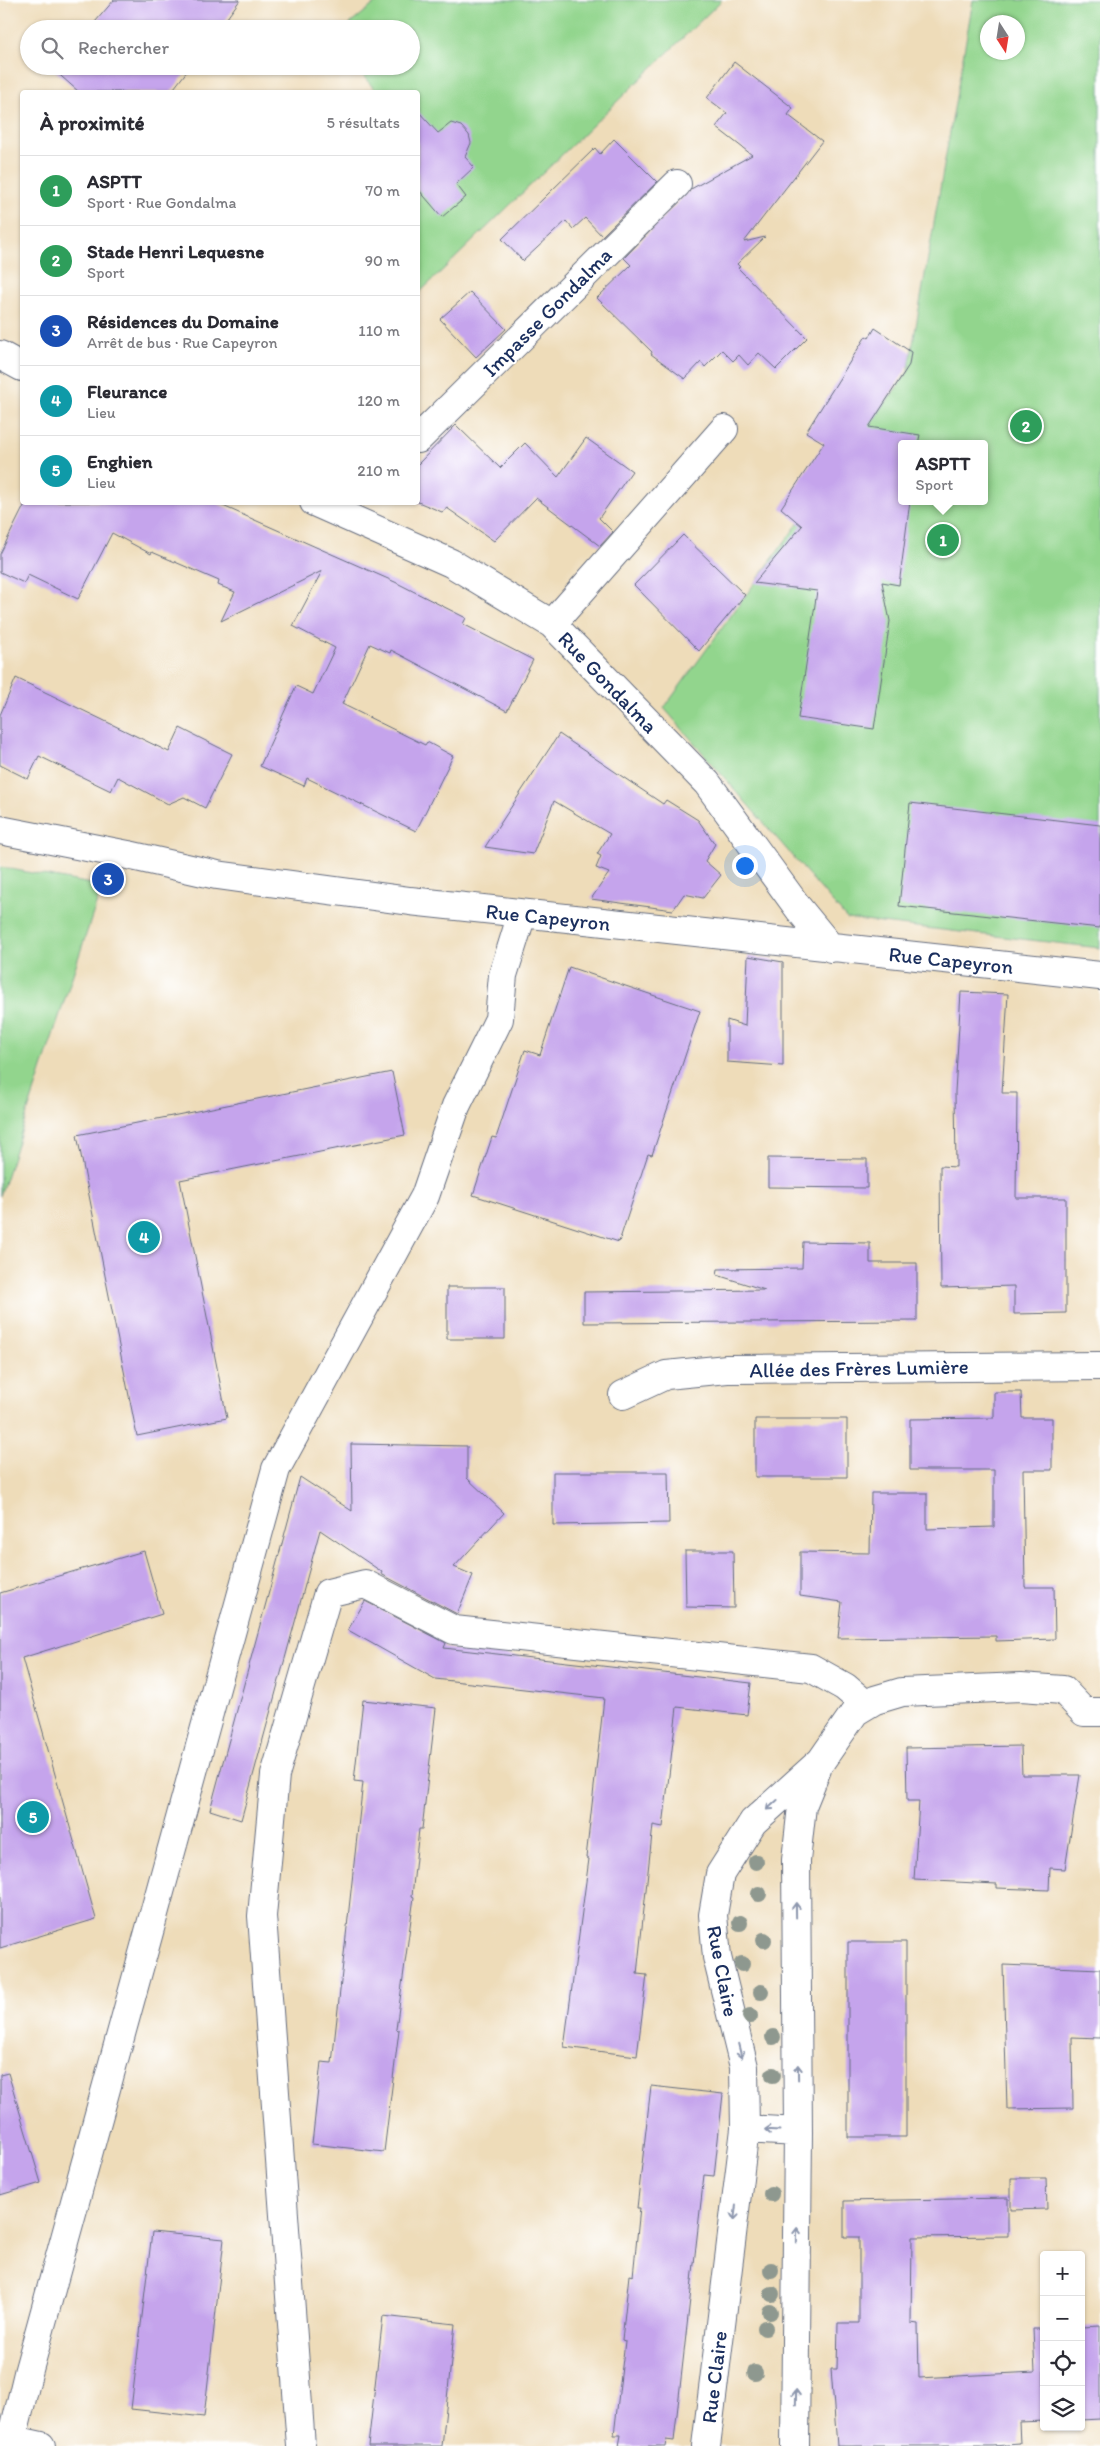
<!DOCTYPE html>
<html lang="fr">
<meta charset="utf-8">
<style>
body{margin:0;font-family:Itim,sans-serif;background:#f7f7f7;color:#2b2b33}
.controls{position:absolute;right:15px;bottom:15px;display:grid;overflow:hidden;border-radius:5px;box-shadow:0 1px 4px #0004}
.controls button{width:45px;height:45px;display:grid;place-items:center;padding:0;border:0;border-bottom:1px solid #e1e1e2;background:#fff;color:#2b2b33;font:25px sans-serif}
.compass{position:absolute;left:980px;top:15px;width:45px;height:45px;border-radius:50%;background:#fff;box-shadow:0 1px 4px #0004;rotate:168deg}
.you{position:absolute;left:744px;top:865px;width:18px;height:18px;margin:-12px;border:4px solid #fff;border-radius:50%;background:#1a73e8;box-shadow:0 0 0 8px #1a73e833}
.badge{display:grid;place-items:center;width:32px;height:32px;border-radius:50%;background:#c8321e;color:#fff;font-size:16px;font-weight:700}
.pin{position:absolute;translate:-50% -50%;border:2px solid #fff;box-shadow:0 1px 5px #0006}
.popup{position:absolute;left:898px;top:440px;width:90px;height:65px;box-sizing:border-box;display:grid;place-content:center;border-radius:5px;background:#fff;filter:drop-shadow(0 1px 4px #0005);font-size:16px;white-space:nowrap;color:#7c7c81}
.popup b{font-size:19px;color:#2b2b33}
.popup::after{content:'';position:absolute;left:50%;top:100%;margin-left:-10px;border:10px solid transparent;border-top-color:#fff}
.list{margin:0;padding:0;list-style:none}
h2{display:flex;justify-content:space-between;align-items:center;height:65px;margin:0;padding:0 20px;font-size:21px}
h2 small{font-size:16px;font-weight:400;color:#7c7c81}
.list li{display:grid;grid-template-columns:32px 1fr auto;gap:15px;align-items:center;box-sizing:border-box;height:70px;padding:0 20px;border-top:1px solid #e1e1e2}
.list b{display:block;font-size:19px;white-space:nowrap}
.list p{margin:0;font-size:16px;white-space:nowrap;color:#7c7c81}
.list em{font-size:16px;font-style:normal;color:#7c7c81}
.icon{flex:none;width:28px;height:28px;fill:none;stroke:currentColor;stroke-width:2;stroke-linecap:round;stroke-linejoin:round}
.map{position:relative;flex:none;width:1100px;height:2446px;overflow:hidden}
.search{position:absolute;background:#fff;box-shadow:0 1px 4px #0004;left:20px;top:20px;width:400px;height:55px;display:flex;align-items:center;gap:12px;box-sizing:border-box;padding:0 18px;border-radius:28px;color:#7c7c81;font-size:19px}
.panel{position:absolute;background:#fff;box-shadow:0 1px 4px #0004;left:20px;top:90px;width:400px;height:415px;border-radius:5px}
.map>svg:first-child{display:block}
.green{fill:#92d58d;stroke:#568276;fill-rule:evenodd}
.building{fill:#c5a4ec}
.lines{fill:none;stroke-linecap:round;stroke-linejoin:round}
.minor-casing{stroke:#656c7e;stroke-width:30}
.minor{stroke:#fff;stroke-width:28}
.tree{fill:#8e988f}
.oneway{stroke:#8d97ae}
.labels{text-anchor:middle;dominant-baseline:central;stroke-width:4;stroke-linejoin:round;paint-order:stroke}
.street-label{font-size:21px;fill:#1b2f5e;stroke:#fff}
</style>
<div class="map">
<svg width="1100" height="2446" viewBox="0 0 1100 2446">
<rect width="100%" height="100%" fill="#fff"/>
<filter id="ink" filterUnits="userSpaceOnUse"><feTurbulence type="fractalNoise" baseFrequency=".02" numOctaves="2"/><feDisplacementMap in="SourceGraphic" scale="10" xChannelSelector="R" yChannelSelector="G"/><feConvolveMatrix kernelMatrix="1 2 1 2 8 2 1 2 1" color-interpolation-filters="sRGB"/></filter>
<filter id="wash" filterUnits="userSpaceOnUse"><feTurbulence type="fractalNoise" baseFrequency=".0096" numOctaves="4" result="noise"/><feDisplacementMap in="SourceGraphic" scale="20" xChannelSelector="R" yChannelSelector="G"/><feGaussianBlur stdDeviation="1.12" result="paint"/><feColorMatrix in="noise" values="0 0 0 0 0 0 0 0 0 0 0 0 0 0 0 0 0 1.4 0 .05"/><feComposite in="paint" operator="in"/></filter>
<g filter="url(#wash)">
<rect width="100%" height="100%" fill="#eedcb9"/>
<path class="green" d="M 379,0 L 722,0 L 418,294 L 418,92 L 375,92 L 376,91 L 355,66 L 411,66 L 411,29 L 344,29 Z
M 973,0 L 1100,0 L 1100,948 L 847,919 L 664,708 L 908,372 ZM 988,22 L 1018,22 L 1018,52 L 988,52 ZM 902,444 L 984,444 L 984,501 L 902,501 Z
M 0,867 L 102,886 L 0,1196 Z"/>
<g id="blocks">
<path class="building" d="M 114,0 L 240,0 L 219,29 L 89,29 Z
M 734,62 L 793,108 L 788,115 L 822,141 L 744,242 L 765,237 L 737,264 L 740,267 L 738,268 L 807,338 L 776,369 L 759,353 L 748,365 L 739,355 L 733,361 L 722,350 L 705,367 L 701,362 L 685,379 L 651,354 L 652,352 L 597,298 L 631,265 L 624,258 L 691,189 L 752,155 L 716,127 L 727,113 L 707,98 Z
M 55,66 L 191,66 L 171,92 L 79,92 L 53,69 Z
M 418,111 L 438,133 L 451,123 L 461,126 L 469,135 L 471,143 L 465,157 L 474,167 L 456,184 L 466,197 L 442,217 L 418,189 Z
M 614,139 L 657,182 L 602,236 L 585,218 L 573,229 L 566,221 L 523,261 L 502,239 L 595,148 L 600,154 Z
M 470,292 L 506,329 L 476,357 L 440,319 Z
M 875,328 L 911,352 L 909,365 L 869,427 L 920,435 L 918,444 L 902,444 L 902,501 L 910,501 L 899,585 L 882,582 L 890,621 L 874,729 L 798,718 L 817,591 L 754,583 L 802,526 L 781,508 L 824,443 L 806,432 L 866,336 L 869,338 Z
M 456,425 L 500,468 L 525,443 L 558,477 L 586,438 L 632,471 L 599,518 L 613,532 L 600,546 L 536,498 L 494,541 L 447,508 L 442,512 L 418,502 L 418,464 Z
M 26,502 L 214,502 L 395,582 L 466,618 L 463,624 L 533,660 L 507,711 L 391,650 L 390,653 L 370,644 L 342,704 L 425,745 L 427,742 L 453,756 L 416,831 L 307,778 L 304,786 L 260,766 L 296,686 L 313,694 L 335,648 L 293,626 L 322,571 L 221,621 L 235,592 L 218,585 L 219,581 L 152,552 L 151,554 L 112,533 L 78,599 L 28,575 L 24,583 L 0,572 L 0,554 Z
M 683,535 L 745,595 L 699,651 L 634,585 Z
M 16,678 L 169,752 L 180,728 L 232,754 L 205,808 L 184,797 L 168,804 L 118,777 L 111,791 L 39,756 L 28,779 L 0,765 L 0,715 Z
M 559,734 L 663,804 L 666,800 L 698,820 L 715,844 L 705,861 L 721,875 L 703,898 L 684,894 L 673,910 L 591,899 L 609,873 L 596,868 L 601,856 L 597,854 L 610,834 L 554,801 L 533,854 L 485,847 Z
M 910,803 L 1100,825 L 1100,928 L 899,906 Z
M 748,956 L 783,962 L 783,1066 L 727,1062 L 727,1020 L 745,1026 Z
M 569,967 L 700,1011 L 652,1155 L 648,1154 L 619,1242 L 473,1195 L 492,1137 L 496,1138 L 525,1050 L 540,1055 Z
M 961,992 L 1008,994 L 1002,1093 L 1017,1093 L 1016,1198 L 1066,1198 L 1066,1313 L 1014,1314 L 1014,1286 L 941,1288 L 940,1166 L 956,1167 L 955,1092 Z
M 392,1072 L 405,1135 L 180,1180 L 227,1418 L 137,1436 L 77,1135 Z
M 768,1158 L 867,1159 L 867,1188 L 768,1187 Z
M 803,1242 L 870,1243 L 870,1263 L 917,1263 L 917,1321 L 584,1323 L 584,1292 L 765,1290 L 717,1275 L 718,1269 L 802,1268 Z
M 447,1287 L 505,1287 L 505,1339 L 447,1339 Z
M 994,1392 L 1021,1392 L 1022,1418 L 1052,1418 L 1052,1470 L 1023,1470 L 1025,1587 L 1054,1587 L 1055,1639 L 996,1641 L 996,1636 L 838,1638 L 842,1602 L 800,1596 L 800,1552 L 870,1553 L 871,1493 L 927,1493 L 927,1529 L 994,1527 L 994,1470 L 910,1470 L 910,1419 L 994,1418 Z
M 755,1419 L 847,1419 L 847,1477 L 755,1477 Z
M 351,1444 L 467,1446 L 467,1478 L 504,1513 L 454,1567 L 473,1575 L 457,1614 L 381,1574 L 382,1572 L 320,1530 L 241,1820 L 210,1810 L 300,1477 L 352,1511 Z
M 553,1472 L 668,1472 L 669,1523 L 553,1525 Z
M 144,1551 L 162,1614 L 22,1658 L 96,1919 L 0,1948 L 0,1593 Z
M 685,1551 L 733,1551 L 734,1608 L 686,1607 Z
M 365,1601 L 446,1643 L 444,1648 L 751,1683 L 747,1715 L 677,1707 L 663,1827 L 653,1825 L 637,1974 L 647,1975 L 637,2056 L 564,2047 L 589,1859 L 586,1858 L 604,1698 L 435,1679 L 348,1630 Z
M 363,1700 L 436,1708 L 422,1829 L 419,1829 L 412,1896 L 414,1897 L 396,2029 L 399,2030 L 384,2152 L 312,2144 L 321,2062 L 332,2063 L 363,1782 L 354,1781 Z
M 1021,1746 L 1022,1775 L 1080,1775 L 1065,1869 L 1050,1868 L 1049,1890 L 997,1888 L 997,1884 L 914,1880 L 919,1801 L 907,1801 L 906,1748 Z
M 848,1942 L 906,1942 L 906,2137 L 848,2137 Z
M 1003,1965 L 1100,1969 L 1100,2038 L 1072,2037 L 1073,2108 L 1007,2109 Z
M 8,2073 L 41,2183 L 0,2195 L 0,2075 Z
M 651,2086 L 723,2094 L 714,2176 L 704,2175 L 674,2441 L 666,2440 L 665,2446 L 619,2446 L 621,2435 L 614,2435 L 625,2341 L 622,2340 L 629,2275 L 633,2276 L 640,2208 L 637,2208 Z
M 1011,2178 L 1046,2178 L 1047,2209 L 1011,2210 Z
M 1008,2198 L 1008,2236 L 912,2237 L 911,2323 L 918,2324 L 919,2378 L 1035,2372 L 1033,2329 L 1044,2329 L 1044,2421 L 1019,2422 L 1020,2444 L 993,2446 L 837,2446 L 831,2369 L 837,2369 L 838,2323 L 859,2323 L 859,2237 L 844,2237 L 844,2201 Z
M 152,2232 L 224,2239 L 204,2417 L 131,2409 Z
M 383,2316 L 455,2324 L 442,2446 L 368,2446 Z
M 1100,2326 L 1100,2419 L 1081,2420 L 1081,2327 Z"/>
</g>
</g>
<g filter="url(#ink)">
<use href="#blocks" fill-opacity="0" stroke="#656c7e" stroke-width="1"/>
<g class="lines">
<g class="minor-casing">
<path id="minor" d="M 0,355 L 22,367
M 418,439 L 677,184
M 314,502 L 451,563 L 552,624 L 707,783 L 799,909 L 831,948
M 552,624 L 724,429
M 0,830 L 128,855 L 217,875 L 410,901 L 1100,976
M 623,1395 L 666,1375 L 727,1369 L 1100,1366
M 745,2129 L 798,2132
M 0,2437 L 41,2446
M 12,2440 L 28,2373 L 276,1469 L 425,1196 L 456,1106 L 499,1019 L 503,975 L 522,914
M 301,2446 L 262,1916 L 275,1775 L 328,1593 L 365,1584 L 454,1630 L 811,1668 L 845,1687 L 866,1705
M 706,2446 L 745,2129 L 744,2067 L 717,1957 L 713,1915 L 720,1874 L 753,1822 L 821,1761 L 855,1712 L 875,1700 L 902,1692 L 1021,1687 L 1063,1690 L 1084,1712 L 1100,1712
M 795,2446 L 798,2132 L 796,1860 L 802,1806 L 817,1769"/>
</g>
<use href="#minor" class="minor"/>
</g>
<g class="tree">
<circle cx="756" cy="1862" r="8"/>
<circle cx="759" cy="1894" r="8"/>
<circle cx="740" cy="1923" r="8"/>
<circle cx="764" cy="1940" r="8"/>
<circle cx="742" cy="1964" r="8"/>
<circle cx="761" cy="1992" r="8"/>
<circle cx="750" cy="2016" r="8"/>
<circle cx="773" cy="2037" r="8"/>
<circle cx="773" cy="2075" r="8"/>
<circle cx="771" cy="2194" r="8"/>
<circle cx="771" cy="2270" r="8"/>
<circle cx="772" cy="2294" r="8"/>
<circle cx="770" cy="2312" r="8"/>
<circle cx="765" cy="2328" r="8"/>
<circle cx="755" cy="2373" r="8"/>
</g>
<defs><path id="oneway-shaft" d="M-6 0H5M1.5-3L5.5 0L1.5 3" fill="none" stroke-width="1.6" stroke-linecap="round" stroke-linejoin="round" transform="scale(1.25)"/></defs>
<g class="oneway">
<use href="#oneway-shaft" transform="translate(772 1805) rotate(138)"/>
<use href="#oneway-shaft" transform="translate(796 1910) rotate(-91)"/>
<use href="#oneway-shaft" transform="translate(740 2051) rotate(76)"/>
<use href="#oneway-shaft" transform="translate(798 2072) rotate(-91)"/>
<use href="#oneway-shaft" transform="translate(772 2130) rotate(-177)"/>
<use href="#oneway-shaft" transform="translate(735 2213) rotate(97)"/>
<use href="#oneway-shaft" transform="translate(797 2235) rotate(-89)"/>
<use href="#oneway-shaft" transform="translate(796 2397) rotate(-89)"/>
</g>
</g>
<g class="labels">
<g class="street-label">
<text transform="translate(547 312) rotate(-45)">Impasse Gondalma</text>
<text transform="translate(608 682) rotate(46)">Rue Gondalma</text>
<text transform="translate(548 917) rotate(6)">Rue Capeyron</text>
<text transform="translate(951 960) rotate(6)">Rue Capeyron</text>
<text transform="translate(859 1368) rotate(-1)">Allée des Frères Lumière</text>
<text transform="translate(723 1971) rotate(79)">Rue Claire</text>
<text transform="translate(714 2377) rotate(-83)">Rue Claire</text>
</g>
</g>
</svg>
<div class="controls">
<button>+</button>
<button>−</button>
<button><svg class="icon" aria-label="locate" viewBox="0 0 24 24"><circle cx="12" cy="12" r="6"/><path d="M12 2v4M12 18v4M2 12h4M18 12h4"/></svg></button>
<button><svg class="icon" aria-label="layers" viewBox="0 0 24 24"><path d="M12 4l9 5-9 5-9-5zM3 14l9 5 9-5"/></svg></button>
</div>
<svg class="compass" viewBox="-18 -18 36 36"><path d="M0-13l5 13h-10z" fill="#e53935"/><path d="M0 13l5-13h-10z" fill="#7c7c81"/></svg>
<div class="you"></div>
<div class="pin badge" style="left:943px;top:540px;background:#2e9e5b">1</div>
<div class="popup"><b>ASPTT</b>Sport</div>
<div class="pin badge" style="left:1026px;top:426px;background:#2e9e5b">2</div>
<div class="pin badge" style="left:108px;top:879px;background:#1a4fb4">3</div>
<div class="pin badge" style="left:144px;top:1237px;background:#0f9aa8">4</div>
<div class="pin badge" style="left:33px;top:1817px;background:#0f9aa8">5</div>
<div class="search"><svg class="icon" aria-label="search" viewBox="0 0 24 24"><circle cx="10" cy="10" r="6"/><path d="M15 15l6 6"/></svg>Rechercher</div>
<section class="panel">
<h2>À proximité<small>5 résultats</small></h2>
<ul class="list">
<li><span class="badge" style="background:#2e9e5b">1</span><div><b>ASPTT</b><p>Sport · Rue Gondalma</p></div><em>70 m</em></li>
<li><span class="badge" style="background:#2e9e5b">2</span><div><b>Stade Henri Lequesne</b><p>Sport</p></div><em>90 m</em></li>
<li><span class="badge" style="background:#1a4fb4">3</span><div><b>Résidences du Domaine</b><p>Arrêt de bus · Rue Capeyron</p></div><em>110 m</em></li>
<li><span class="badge" style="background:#0f9aa8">4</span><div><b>Fleurance</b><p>Lieu</p></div><em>120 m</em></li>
<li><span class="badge" style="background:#0f9aa8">5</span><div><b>Enghien</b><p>Lieu</p></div><em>210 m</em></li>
</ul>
</section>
</div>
